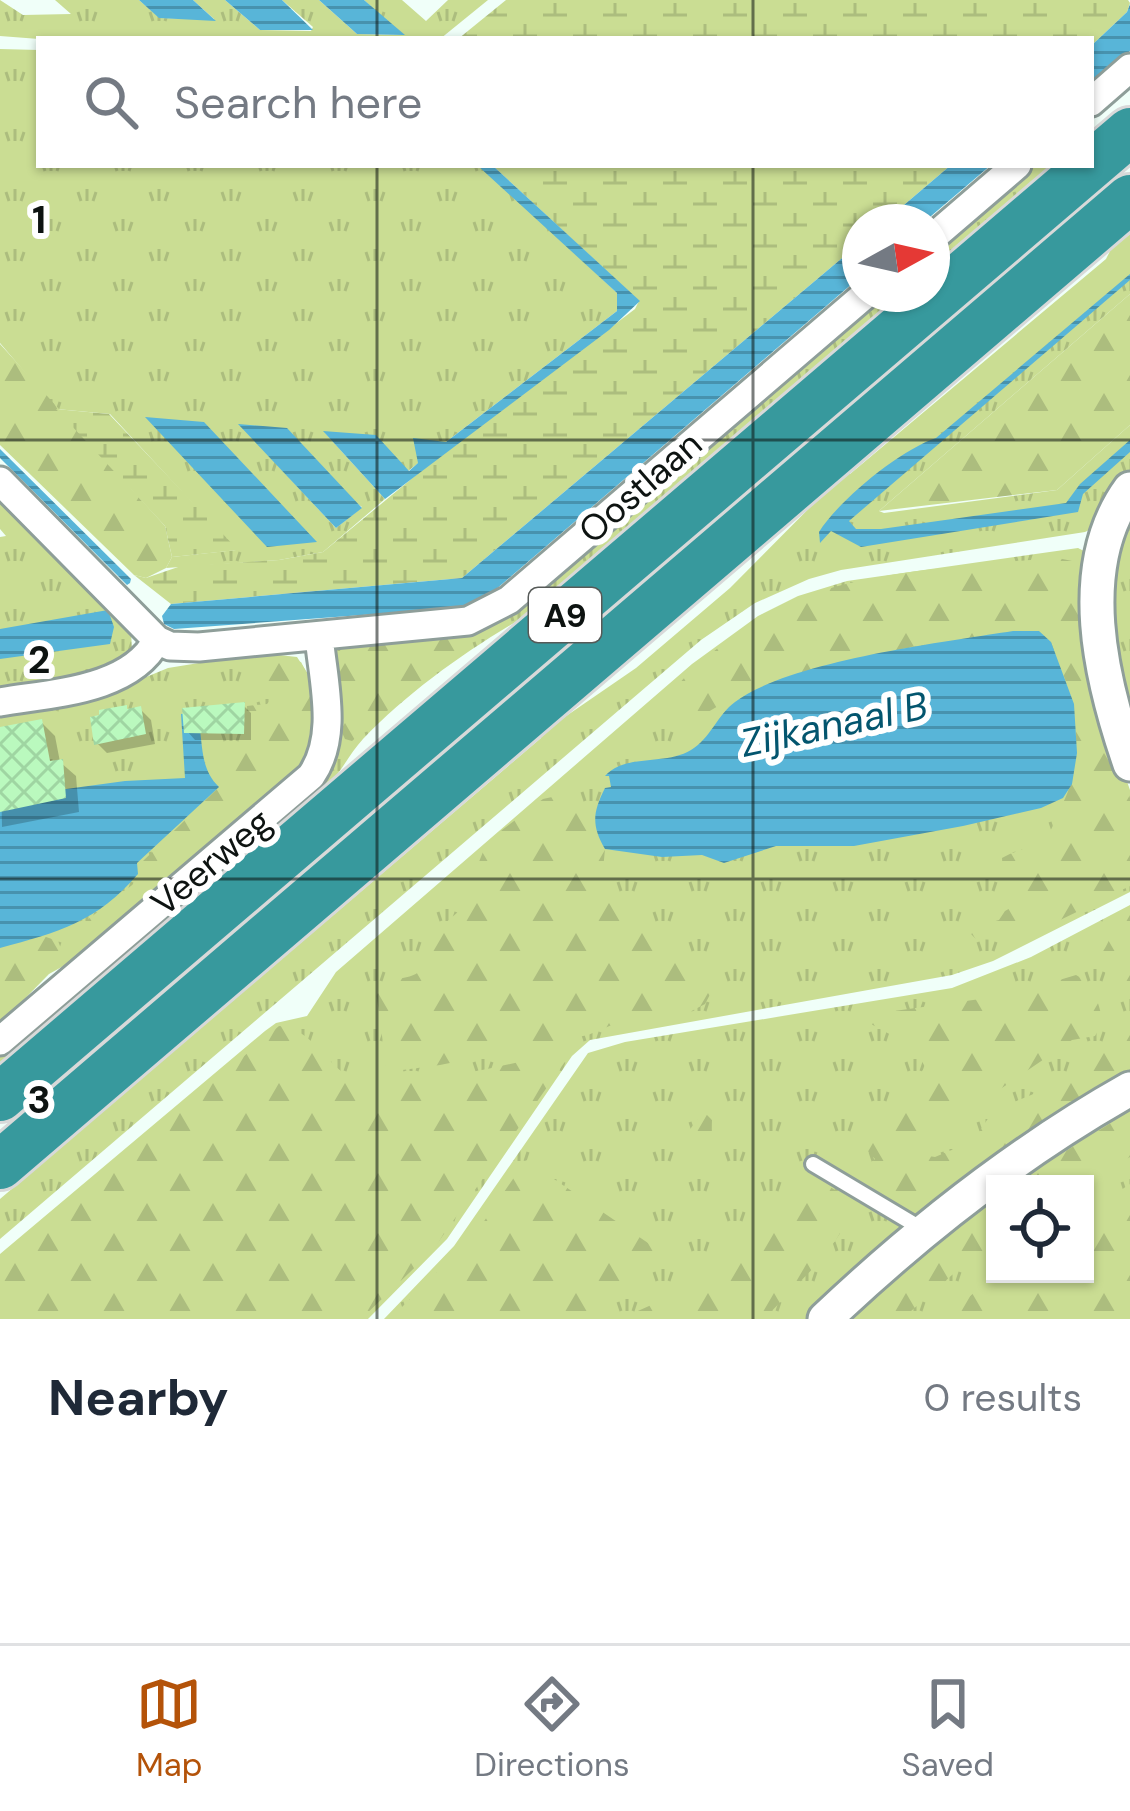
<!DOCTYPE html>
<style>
body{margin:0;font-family:"DM Sans",sans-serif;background:#f6f6f7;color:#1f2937}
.controls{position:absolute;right:36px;bottom:36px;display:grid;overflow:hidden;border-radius:0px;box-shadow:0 3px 9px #0004}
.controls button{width:108px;height:108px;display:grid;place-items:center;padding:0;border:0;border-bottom:3px solid #e0e1e3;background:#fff;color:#1f2937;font:60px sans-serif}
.compass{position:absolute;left:842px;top:204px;width:108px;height:108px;border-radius:50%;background:#fff;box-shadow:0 3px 9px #0004;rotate:82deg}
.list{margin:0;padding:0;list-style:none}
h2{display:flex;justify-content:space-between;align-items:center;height:156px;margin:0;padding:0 48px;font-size:51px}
h2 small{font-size:39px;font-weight:400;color:#747a83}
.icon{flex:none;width:66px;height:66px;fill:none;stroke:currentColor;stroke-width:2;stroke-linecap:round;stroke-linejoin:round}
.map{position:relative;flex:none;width:1130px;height:1319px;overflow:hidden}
.search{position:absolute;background:#fff;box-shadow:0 3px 9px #0004;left:36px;right:36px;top:36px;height:132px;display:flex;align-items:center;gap:30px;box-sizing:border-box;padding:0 42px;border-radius:0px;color:#747a83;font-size:45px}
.sheet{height:324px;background:#fff}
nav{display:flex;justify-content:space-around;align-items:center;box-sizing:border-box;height:168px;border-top:3px solid #e0e1e3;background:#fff;font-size:33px;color:#747a83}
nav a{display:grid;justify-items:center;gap:6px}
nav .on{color:#b45309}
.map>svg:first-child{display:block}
.grass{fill:url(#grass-tufts);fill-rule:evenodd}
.forest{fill:url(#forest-firs)}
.wetland{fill:url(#wetland-marsh)}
.water{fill:url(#water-rules)}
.shadow{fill:#0003}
.building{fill:url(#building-cross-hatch)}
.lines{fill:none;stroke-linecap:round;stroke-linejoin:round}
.service-casing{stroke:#8e9e99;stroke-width:20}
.minor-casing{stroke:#8e9e99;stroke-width:33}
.tertiary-casing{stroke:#8e9e99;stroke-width:39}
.motorway-casing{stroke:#d8d9d9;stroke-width:54}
.service{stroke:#fff;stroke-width:14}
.minor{stroke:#fff;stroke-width:27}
.tertiary{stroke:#fff;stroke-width:33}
.motorway{stroke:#37999d;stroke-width:48}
.grid{fill:none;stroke:#0d1311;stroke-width:3;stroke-opacity:0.55}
.labels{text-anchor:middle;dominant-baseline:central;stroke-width:12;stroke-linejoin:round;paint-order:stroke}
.shield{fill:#fff;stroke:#565a58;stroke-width:3}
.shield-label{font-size:33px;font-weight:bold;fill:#0d1311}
.street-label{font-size:36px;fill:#0d1311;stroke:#fff}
.water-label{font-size:39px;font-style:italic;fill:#03556e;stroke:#fff}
.grid-label{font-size:39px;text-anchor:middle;font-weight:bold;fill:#0d1311;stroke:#fff;stroke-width:12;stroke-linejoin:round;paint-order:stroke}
</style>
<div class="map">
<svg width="1130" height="1319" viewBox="0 0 1130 1319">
<defs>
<pattern id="grass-tufts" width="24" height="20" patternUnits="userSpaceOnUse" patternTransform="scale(3)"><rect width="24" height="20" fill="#cadd93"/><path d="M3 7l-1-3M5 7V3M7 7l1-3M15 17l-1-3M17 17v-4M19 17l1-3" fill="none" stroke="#acbd7e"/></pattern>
<pattern id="forest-firs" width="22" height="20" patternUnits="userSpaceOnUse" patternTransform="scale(3)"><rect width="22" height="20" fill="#cadd93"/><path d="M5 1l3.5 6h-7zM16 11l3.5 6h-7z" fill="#acbd7e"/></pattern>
<pattern id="wetland-marsh" width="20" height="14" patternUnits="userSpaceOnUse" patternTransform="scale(3)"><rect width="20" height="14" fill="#cadd93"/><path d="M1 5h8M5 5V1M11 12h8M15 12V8" fill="none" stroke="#acbd7e"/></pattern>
<pattern id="water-rules" width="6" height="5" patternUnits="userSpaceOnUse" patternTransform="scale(3)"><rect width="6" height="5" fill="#58b5d8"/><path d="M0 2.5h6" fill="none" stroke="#4792ae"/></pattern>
<pattern id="building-cross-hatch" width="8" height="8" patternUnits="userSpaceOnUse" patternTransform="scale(3)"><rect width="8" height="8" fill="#baf9be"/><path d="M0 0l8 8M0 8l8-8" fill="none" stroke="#9fd5a2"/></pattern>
</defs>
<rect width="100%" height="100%" fill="#f0fff9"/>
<path class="grass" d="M 0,0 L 23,15 L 71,14 L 55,0 L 139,0 L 160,18 L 214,19 L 193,0 L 225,0 L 260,30 L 311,31 L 313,27 L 282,0 L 319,0 L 357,34 L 402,35 L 364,0 L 402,0 L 426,21 L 448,0 L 488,0 L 440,39 L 39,39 L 0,36 Z
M 0,49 L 39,50 L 39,165 L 482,165 L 617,293 L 617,311 L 408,471 L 325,433 L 385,499 L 323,552 L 279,560 L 166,568 L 172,557 L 236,550 L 110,414 L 56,409 L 0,343 ZM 240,425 L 362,507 L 361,508 L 336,528 Z
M 1027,165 L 1053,165 L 932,268 L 932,251 Z
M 1130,234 L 1130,294 L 879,511 L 884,513 L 1057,490 L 1130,425 L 1130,474 L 1097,526 L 1085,532 L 841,570 L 809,579 L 755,603 L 701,640 L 0,1239 L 0,1199 L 541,738 L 540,734 L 636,668 L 730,588 L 845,472 L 850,474 L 1106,259 L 1111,249 Z
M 876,294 L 901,294 L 524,617 C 467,650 409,691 363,739 C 350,753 342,771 328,785 L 0,1065 L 0,1051 L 285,813 L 335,646 L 466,628 Z
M 0,491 L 131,630 L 132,652 L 120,666 L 0,694 L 0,537 L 6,536 L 0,529 Z
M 1130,510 L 1130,736 L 1119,703 L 1109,566 Z
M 1078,548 L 1090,554 L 1111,736 L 1130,790 L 1130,892 L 993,961 L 952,975 L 590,1040 L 572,1056 L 447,1239 L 368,1319 L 0,1319 L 0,1254 L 265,1031 L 276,1023 L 307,1016 L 336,972 L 692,664 L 758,616 L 798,596 L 847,581 Z
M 261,653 L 297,657 L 312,680 L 317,747 L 87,953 L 49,974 L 0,1024 L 0,710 L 122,687 L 168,668 Z
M 1130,905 L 1130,1073 L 838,1290 L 809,1319 L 384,1319 L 454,1246 L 588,1053 L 625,1042 L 952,988 L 1031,957 Z
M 1130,1104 L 1130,1319 L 843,1319 L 995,1192 L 995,1274 L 1085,1274 L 1085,1184 L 1005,1184 Z"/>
<path class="forest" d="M 1130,294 L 1130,425 L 1057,490 L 879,511 Z
M 0,344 L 165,526 L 172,557 L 166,568 L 146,578 L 134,575 L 0,445 Z
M 1058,558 L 1072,561 L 1078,567 L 1090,657 L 1130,798 L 1130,886 L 1009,945 L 996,940 L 976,939 L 971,934 L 975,927 L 999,920 L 1005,911 L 1025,900 L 1026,893 L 1018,883 L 1003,875 L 1002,858 C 1016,850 1034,847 1046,836 C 1054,829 1054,819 1059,810 C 1077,781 1076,749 1076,715 L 1081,713 L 1080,703 L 1074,703 L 1051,642 L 1039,631 L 1013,631 L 911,647 L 816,669 L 730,699 L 691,722 L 671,720 L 665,702 C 698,652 780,601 838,586 C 903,569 991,563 1058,558 Z
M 471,633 L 471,639 L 352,741 L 345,739 C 334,717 327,667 342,648 Z
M 273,656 L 301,662 C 318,691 314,725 312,757 L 166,886 C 153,884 147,873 143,861 L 219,787 L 244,747 L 247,706 L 267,704 L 273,697 L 269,685 L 247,684 L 248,664 L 256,657 Z
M 552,797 L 593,817 L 596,834 L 605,849 L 603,870 L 608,890 L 650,930 L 683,944 L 715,985 L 705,1004 L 682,1016 L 626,1019 L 588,1035 L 440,1065 L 395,1071 L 386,1066 L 375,983 C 416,975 427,981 432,935 L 459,911 L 483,852 L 502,830 L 543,799 Z
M 136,882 L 149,885 L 151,896 L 89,948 L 80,948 L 70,941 L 68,935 Z
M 1130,909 L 1130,998 L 1120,998 L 1107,982 L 1102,953 C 1113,937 1114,921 1130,909 Z
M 43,936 L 58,941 L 66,961 L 41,978 L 0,1018 L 0,948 Z
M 1076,975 C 1094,984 1099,1004 1103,1022 L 1095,1036 L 1072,1040 L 996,1092 L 944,1116 L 925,1142 L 910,1153 L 935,1157 L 973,1141 L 993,1111 L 1055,1085 L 1130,1032 L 1130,1069 L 1010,1143 L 932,1203 L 913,1211 L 896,1202 L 887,1184 L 874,1183 L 864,1169 L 875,1159 L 867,1150 L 925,1067 L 915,1048 L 871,1024 L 869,1011 L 887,1012 L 1009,995 Z
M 279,1026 C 316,1028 328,1074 363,1083 C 400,1093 524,1059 569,1052 L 569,1056 L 432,1251 L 361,1319 L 0,1319 L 0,1266 Z
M 703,1111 L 712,1120 C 710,1167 723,1159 752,1184 C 759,1190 765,1200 772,1207 L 814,1178 L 860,1204 L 824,1257 L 764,1319 L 620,1319 L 707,1280 L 718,1281 L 762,1206 L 679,1145 Z
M 1130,1111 L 1130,1157 L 1085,1184 L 1013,1184 Z
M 526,1160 L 673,1260 L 624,1289 L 583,1319 L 390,1319 L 476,1233 Z
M 1130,1184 L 1130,1319 L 942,1319 L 997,1274 L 1085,1274 L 1085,1214 Z
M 995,1197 L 995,1246 L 952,1275 L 902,1319 L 850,1319 L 951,1229 Z"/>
<path class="wetland" d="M 506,0 L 1128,0 L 1130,3 L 1127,12 L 1091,46 L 1091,39 L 458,39 Z
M 492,165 L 951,165 L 884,222 L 860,222 L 860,243 L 462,578 L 171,604 L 134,575 L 146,578 L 181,566 L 279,560 L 323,552 L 421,471 L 635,309 L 639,301 Z
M 56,409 L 109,414 L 238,550 L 172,557 L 165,526 Z"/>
<path class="water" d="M 139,0 L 193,0 L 216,21 L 159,18 Z
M 225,0 L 282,0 L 313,30 L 260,30 Z
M 319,0 L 364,0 L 405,35 L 357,34 Z
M 1130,4 L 1130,51 L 1091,82 L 1091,46 L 1127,12 Z
M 477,165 L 492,165 L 640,301 L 609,330 L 385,499 L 323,431 L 376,435 L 409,471 L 418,463 L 413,438 L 446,442 L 617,311 L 617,293 Z
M 951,165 L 991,165 L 924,222 L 884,222 Z
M 860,243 L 860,277 L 487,597 L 457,608 L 174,629 L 164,624 L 162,616 L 171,604 L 462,578 Z
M 1130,274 L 1130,280 L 849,521 L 856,529 L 881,529 L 1066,503 L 1080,484 L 1130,440 L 1130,452 L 1083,494 L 1078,512 L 861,547 L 831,531 L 820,543 L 819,532 C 839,500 900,450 936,438 Z
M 145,417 L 204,422 L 317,542 L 267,547 Z
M 238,424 L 287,428 L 362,508 L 336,528 Z
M 0,449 L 131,579 L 130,583 L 127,585 L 0,458 Z
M 108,610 L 114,627 L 110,644 L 0,659 L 0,629 Z
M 1013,631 L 1039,631 L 1051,642 L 1074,704 L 1077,753 L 1072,784 L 1063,798 L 1041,808 L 963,826 L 854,846 L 776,846 L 724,863 L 702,855 L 662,857 L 605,849 C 591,825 593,812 605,788 L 611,787 L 609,776 L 605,776 C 626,753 665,766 691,750 C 710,739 718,714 735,702 C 789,661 944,642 1013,631 Z
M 196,712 C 205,739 197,766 219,787 L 137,863 L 138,874 C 97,922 59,932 0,948 L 0,798 L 125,781 L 185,778 L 181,714 Z"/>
<path class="shadow" d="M 244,706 L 251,713 L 251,740 L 195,740 L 187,731 Z
M 140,709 L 151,720 L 155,744 L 107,753 L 97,743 Z
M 41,722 L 55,736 L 60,762 L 76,776 L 79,812 L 2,827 L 0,730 Z"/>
<path class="building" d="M 245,702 L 244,734 L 184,733 L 182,708 Z
M 127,705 L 127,709 L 141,706 L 146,734 L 94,745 L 90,717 L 99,715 L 99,710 Z
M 42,719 L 50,761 L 63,759 L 66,798 L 0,812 L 0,727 Z"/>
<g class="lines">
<g class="service-casing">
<path id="service" d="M 813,1164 L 922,1229"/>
</g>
<g class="minor-casing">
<path id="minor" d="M 1091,102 L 1130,68
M 932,238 L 1017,165
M 0,481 L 157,640 L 170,646 L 199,647 L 468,621 L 509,600 L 866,294
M 0,702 C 51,693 130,691 157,640
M 0,1041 L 311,776 C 339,736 323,681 319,636"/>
</g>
<g class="tertiary-casing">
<path id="tertiary" d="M 1130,489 C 1073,567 1101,680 1130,764
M 825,1319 C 918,1231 1018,1152 1130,1089"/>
</g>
<g class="motorway-casing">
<path id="motorway" d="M 0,1097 L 1130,132
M 0,1165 L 1130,199"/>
</g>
<use href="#service" class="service"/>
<use href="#minor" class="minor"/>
<use href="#tertiary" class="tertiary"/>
<use href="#motorway" class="motorway"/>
</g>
<path class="grid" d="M 377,0 L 377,39M 753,0 L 753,39M 377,165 L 377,1319M 753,165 L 753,1319M 0,440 L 1130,440M 0,879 L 1130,879"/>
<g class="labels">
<rect class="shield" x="529" y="588" width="72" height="54" rx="9"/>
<g class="shield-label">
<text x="565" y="615">A9</text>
</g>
<g class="street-label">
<text transform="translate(640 487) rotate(-41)">Oostlaan</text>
<text transform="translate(211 862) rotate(-40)">Veerweg</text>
</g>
<g class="water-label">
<text transform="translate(834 724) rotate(-12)">Zijkanaal B</text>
</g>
</g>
<g class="grid-label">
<text x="39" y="233">1</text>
<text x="39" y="673">2</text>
<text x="39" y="1113">3</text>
</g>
</svg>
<div class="controls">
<button><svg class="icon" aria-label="locate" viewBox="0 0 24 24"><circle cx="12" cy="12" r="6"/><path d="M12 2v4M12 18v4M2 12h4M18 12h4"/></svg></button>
</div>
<svg class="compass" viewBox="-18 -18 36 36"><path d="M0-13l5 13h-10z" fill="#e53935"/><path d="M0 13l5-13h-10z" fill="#747a83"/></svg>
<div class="search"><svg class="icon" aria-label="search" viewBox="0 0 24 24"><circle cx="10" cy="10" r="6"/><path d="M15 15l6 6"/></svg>Search here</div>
</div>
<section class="sheet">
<h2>Nearby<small>0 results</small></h2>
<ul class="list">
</ul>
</section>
<nav>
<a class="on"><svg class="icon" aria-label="map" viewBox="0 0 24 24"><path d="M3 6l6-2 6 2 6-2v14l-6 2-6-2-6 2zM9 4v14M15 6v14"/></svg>Map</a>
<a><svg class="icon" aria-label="directions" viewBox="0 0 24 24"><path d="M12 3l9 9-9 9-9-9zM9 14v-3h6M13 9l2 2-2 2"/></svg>Directions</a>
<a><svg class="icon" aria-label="saved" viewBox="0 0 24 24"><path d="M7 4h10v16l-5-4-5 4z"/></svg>Saved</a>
</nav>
